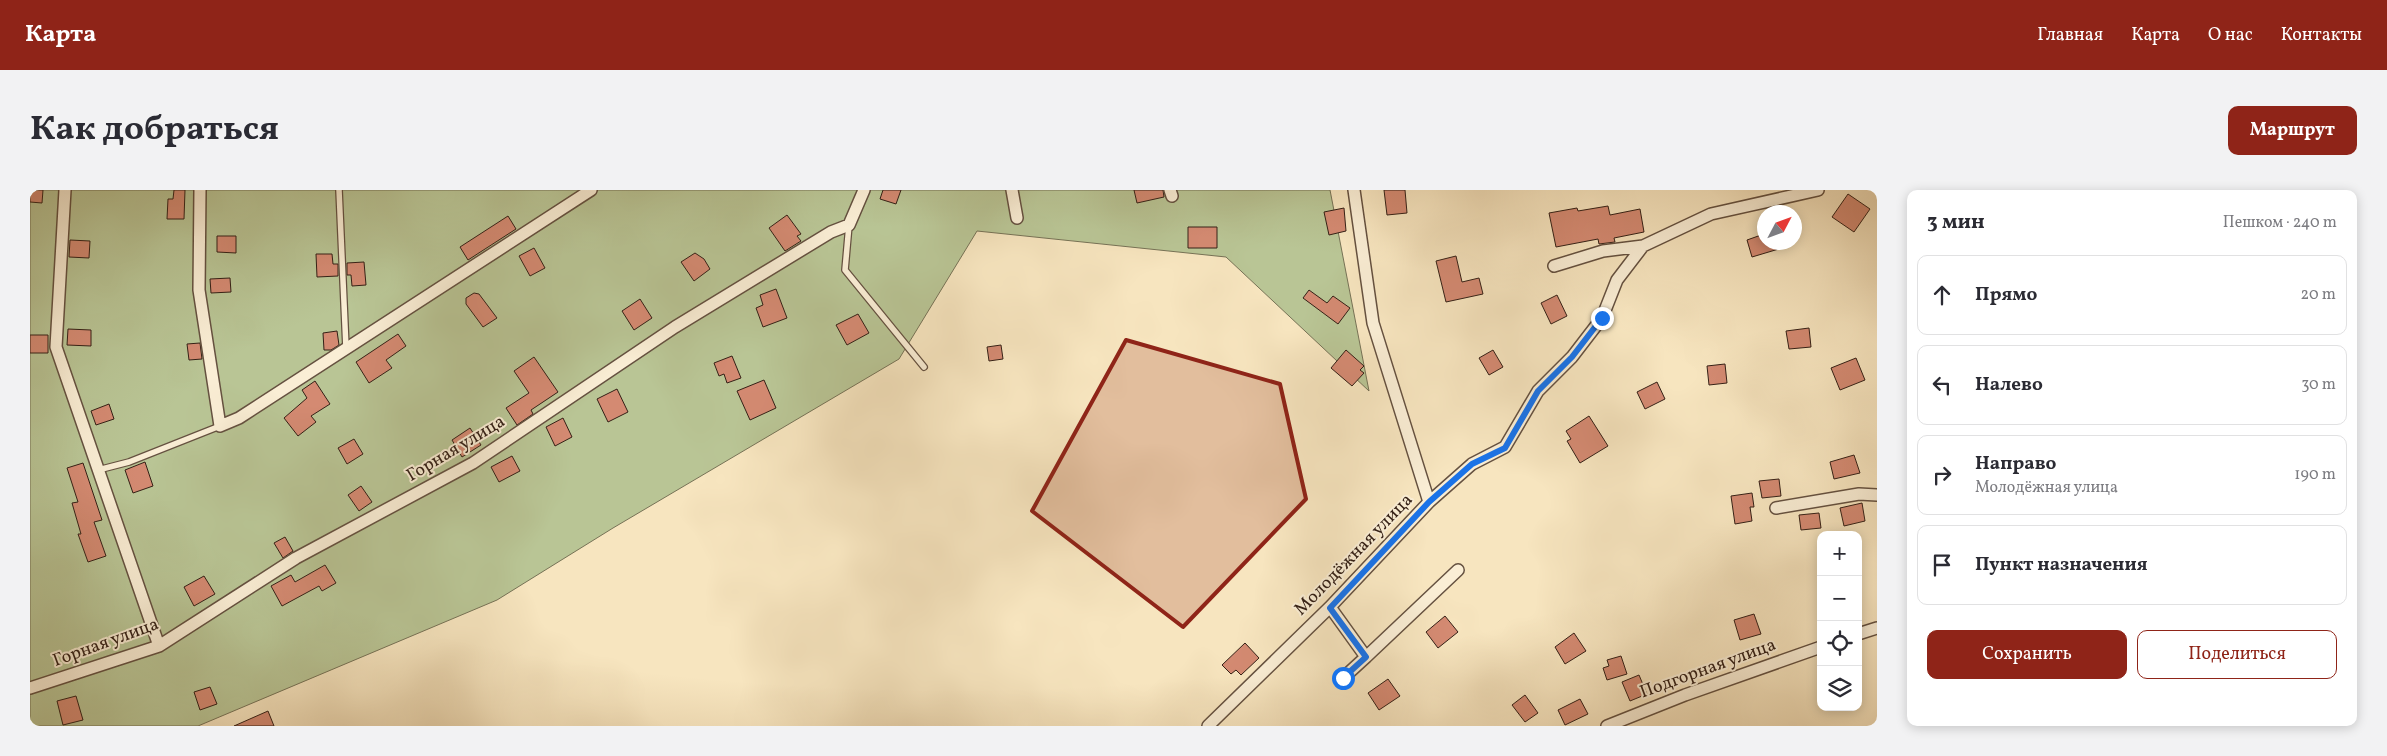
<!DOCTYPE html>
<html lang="ru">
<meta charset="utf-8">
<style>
body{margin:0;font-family:Vollkorn,serif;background:#f2f2f3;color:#2b2b33}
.controls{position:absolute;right:15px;bottom:15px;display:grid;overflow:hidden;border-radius:10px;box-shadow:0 2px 12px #0003}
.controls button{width:45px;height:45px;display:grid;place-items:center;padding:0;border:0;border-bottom:1px solid #e1e1e2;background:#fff;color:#2b2b33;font:25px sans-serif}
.compass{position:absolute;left:1727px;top:15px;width:45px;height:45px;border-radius:50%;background:#fff;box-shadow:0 2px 12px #0003;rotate:49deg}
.stop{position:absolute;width:15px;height:15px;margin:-11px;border:4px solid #1a73e8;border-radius:50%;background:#fff}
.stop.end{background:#1a73e8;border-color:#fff;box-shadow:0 1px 5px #0008}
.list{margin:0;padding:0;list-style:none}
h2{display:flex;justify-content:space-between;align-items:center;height:65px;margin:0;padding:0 20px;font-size:21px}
h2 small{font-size:16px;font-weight:400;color:#7c7c81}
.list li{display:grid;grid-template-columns:32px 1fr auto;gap:15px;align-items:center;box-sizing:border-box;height:80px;margin:0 10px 10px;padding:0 10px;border:1px solid #e1e1e2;border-radius:10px}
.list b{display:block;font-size:19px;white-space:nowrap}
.list p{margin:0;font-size:16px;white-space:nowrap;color:#7c7c81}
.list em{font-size:16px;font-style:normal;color:#7c7c81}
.actions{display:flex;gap:10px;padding:15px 20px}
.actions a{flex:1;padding:11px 0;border:1px solid #8f2418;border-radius:10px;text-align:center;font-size:18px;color:#8f2418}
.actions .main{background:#8f2418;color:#fff}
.icon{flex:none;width:28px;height:28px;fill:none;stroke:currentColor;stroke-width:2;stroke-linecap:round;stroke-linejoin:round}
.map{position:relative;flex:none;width:1847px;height:536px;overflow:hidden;border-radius:10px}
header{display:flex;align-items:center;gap:30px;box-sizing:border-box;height:70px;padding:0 25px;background:#8f2418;color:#fff}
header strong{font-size:24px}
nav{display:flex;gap:28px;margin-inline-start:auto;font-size:18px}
.intro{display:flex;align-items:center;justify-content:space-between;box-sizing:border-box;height:120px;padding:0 30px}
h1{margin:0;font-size:35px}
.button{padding:12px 22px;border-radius:10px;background:#8f2418;color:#fff;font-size:18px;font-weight:700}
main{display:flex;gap:30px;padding:0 30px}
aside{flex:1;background:#fff;border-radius:10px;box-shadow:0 2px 12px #0003}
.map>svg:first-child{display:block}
.green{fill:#b9c595;stroke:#767256}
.building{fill:#d48a72;stroke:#342016}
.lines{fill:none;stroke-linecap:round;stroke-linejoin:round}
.lane-casing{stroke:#655140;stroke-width:8}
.street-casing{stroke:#655140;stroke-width:14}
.lane{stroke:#faeed5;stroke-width:5.5}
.street{stroke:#faeed5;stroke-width:11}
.route{stroke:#1a73e8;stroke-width:6}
.marked{fill:#8f2418;fill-opacity:0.2;stroke:#8f2418;stroke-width:4;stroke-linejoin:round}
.labels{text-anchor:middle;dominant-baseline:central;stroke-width:4;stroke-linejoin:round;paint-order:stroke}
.street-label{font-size:18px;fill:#342016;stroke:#faeed5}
</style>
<header>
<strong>Карта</strong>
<nav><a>Главная</a><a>Карта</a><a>О нас</a><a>Контакты</a></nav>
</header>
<div class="intro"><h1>Как добраться</h1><a class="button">Маршрут</a></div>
<main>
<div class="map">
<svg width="1847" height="536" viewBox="0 0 1847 536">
<rect width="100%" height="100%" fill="#f7e5bf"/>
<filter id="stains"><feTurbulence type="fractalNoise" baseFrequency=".004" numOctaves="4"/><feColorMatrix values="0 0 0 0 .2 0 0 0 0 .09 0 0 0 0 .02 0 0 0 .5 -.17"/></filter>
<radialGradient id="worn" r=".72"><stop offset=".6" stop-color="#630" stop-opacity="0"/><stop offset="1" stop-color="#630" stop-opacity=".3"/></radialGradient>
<path class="green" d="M 0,0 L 1300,0 L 1339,201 L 1196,67 L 947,41 L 869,169 L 583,338 L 467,410 L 168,536 L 0,536 Z"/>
<path class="building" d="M 0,0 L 13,0 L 12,13 L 0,12 Z
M 144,0 L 155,0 L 154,29 L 137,29 L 138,9 L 143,9 Z
M 853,0 L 871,0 L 866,14 L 850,9 Z
M 1104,0 L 1133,0 L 1134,7 L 1107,13 Z
M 1354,0 L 1375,0 L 1377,23 L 1357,25 Z
M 1818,4 L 1840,19 L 1824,42 L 1802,27 Z
M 1578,16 L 1580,25 L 1610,19 L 1614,42 L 1584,48 L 1585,52 L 1569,54 L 1568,49 L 1526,57 L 1519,23 L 1547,18 L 1548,21 Z
M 1314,18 L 1316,41 L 1299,45 L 1294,22 Z
M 757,25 L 771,44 L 767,46 L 771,51 L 755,61 L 739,38 Z
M 478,26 L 486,39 L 438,70 L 430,57 Z
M 1158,37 L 1187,37 L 1187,58 L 1158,58 Z
M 1734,44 L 1734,52 L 1762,52 L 1762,55 L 1722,67 L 1717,50 Z
M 187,46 L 206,46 L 206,63 L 187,62 Z
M 40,50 L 60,51 L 59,68 L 39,67 Z
M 504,58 L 515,78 L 500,86 L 489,66 Z
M 665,63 L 674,69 L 680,79 L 664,91 L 651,72 Z
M 286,64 L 302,64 L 303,74 L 308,74 L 308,86 L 287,87 Z
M 1426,66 L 1432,92 L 1449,88 L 1453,104 L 1416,112 L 1406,71 Z
M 334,72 L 336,95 L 322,96 L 321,85 L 317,85 L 317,73 Z
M 200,88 L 201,102 L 181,103 L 180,89 Z
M 746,99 L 757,128 L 733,137 L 726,118 L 733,115 L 730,105 Z
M 1279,100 L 1297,113 L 1303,106 L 1320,118 L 1308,134 L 1273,108 Z
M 444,103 L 449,104 L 467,128 L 453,137 L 436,114 L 436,108 Z
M 1527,105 L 1537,126 L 1521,134 L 1511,113 Z
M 610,109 L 622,128 L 604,140 L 592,121 Z
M 828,124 L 839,143 L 817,155 L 806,135 Z
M 1779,138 L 1781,157 L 1759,159 L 1756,141 Z
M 38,139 L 61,140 L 61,156 L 37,155 Z
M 307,141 L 309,155 L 301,160 L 294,160 L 293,143 Z
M 368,144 L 376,156 L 356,170 L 362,178 L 339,193 L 326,172 Z
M 0,145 L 18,145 L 18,163 L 0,163 Z
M 170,153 L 172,169 L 159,170 L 157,154 Z
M 971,155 L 973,169 L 959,171 L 957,157 Z
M 1316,160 L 1334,176 L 1330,180 L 1334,183 L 1322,196 L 1301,178 Z
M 1463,160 L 1473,177 L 1459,185 L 1449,168 Z
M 702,166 L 711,188 L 697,193 L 694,184 L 689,186 L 684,173 Z
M 504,167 L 528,202 L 501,220 L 503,224 L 487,235 L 476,218 L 499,203 L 484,181 Z
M 1826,168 L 1835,190 L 1810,200 L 1801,178 Z
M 1695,174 L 1697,193 L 1679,195 L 1677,176 Z
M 734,190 L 746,218 L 720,230 L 707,201 Z
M 285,191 L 300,214 L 281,226 L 286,232 L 268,246 L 254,228 L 277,208 L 272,200 Z
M 1627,192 L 1635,209 L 1615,219 L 1607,202 Z
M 587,199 L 598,222 L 578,232 L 567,209 Z
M 79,214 L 84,229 L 66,235 L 61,221 Z
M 1559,226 L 1578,256 L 1550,273 L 1537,251 L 1541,249 L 1536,241 Z
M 533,228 L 542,247 L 525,256 L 516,237 Z
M 440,238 L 451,255 L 432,267 L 422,250 Z
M 324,249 L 333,264 L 317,274 L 308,258 Z
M 1824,265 L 1830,283 L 1804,289 L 1800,272 Z
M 482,266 L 490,281 L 469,292 L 461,277 Z
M 115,272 L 123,296 L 103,303 L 95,280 Z
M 53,273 L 72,330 L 64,332 L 76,366 L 58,372 L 48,344 L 51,344 L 42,313 L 48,312 L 37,278 Z
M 1749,289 L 1751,306 L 1732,308 L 1729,291 Z
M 331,296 L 342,312 L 329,321 L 318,305 Z
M 1722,303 L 1724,317 L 1720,317 L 1722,331 L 1705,334 L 1701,306 Z
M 1832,313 L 1835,331 L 1814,336 L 1810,318 Z
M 1789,323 L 1791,338 L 1771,340 L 1769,325 Z
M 255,347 L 263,361 L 253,368 L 244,353 Z
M 295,375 L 306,393 L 292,401 L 289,396 L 252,416 L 241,396 L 261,385 L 265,392 Z
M 174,386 L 185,404 L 164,416 L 154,397 Z
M 1724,424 L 1731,444 L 1710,450 L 1704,430 Z
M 1415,426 L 1428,442 L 1408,458 L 1396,442 Z
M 1544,443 L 1556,461 L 1535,474 L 1525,457 Z
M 1215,453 L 1229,468 L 1211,485 L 1206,480 L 1201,484 L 1192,475 Z
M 1591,466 L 1597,484 L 1577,490 L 1573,478 L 1579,476 L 1577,470 Z
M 1609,485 L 1617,504 L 1600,511 L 1592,492 Z
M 1358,489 L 1370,506 L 1349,520 L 1338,503 Z
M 180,497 L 187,514 L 170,520 L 164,502 Z
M 1495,505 L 1508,523 L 1495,532 L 1482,515 Z
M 46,506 L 53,530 L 33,535 L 27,511 Z
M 1550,509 L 1558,524 L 1535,535 L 1528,520 Z
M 238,521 L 244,536 L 204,536 Z"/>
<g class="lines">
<g class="lane-casing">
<path id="lane" d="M 309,0 L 316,158
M 819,35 L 815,80 L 894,177
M 68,280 L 99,272 L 190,236"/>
</g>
<g class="street-casing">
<path id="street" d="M 35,0 L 26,157 L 129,456
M 170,0 L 169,100 L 190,236 L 209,228 L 561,0
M 982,0 L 987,28
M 1140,0 L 1142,6
M 1324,0 L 1343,133 L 1399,312
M 1524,76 L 1573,61 L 1613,56
M 1746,318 L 1829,304 L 1847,305
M 1300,417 L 1336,467 L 1313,488
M 1828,444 L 1847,438
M 1336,467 L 1428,380
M 0,498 L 129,456 L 266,368 L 443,273 L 645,137 L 801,42 L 819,35 L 834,0
M 1178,536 L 1300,417 L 1399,312 L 1442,274 L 1475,257 L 1508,201 L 1542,167 L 1572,128 L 1587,90 L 1613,56 L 1681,24 L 1788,0
M 1577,536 L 1655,505 L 1791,457"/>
</g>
<use href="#lane" class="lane"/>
<use href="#street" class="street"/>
</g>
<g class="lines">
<path class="route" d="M 1313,488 L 1336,467 L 1300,418 L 1399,312 L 1442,274 L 1475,258 L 1508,201 L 1542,167 L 1572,128"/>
</g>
<path class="marked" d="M 1096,150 L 1250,194 L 1276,309 L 1153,437 L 1002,321 Z"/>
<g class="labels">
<g class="street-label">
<text transform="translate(426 259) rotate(-31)">Горная улица</text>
<text transform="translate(1324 365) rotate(-46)">Молодёжная улица</text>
<text transform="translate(76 453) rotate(-20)">Горная улица</text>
<text transform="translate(1678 479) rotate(-20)">Подгорная улица</text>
</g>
</g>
<rect width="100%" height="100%" filter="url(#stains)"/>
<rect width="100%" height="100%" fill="url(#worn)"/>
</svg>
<div class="controls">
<button>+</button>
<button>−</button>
<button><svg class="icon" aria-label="locate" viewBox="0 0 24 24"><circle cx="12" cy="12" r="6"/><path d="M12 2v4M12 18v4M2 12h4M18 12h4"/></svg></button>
<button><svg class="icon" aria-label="layers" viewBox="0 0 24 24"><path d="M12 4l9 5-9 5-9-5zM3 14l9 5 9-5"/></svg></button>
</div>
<svg class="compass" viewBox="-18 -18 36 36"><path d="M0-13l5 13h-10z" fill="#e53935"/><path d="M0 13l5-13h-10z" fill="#7c7c81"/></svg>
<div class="stop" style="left:1313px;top:488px"></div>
<div class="stop end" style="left:1572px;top:128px"></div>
</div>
<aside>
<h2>3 мин<small>Пешком · 240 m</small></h2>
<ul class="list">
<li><svg class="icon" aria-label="ahead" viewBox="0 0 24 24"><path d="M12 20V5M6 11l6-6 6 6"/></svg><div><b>Прямо</b></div><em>20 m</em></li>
<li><svg class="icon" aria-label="left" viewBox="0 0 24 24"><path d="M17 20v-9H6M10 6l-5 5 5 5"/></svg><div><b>Налево</b></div><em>30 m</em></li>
<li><svg class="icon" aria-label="right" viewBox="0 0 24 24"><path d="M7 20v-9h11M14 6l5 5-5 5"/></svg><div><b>Направо</b><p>Молодёжная улица</p></div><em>190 m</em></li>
<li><svg class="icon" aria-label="arrive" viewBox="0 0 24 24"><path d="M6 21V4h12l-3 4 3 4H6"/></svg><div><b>Пункт назначения</b></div></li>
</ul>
<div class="actions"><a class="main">Сохранить</a><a>Поделиться</a></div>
</aside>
</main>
